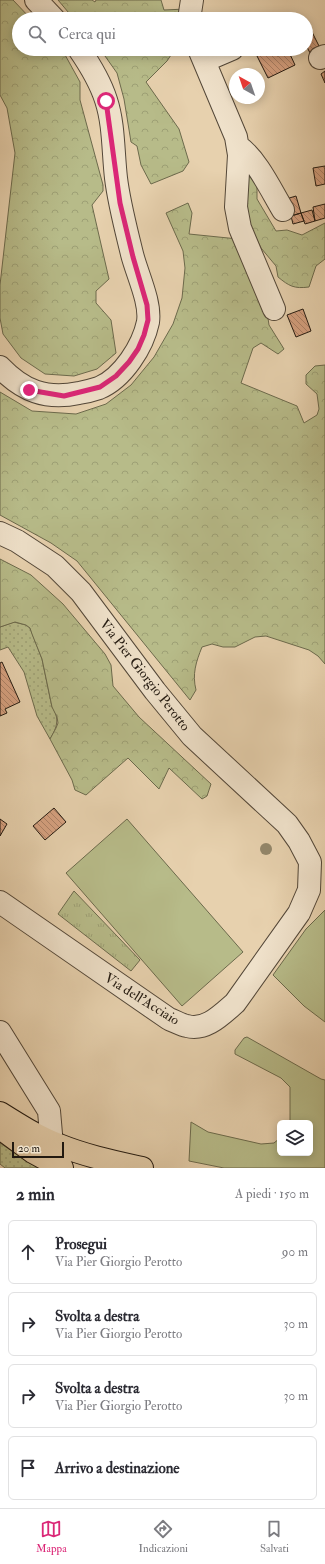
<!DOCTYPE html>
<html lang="it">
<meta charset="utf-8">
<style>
body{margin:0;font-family:"IM FELL Double Pica",serif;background:#f2f2f3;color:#2b2b33}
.controls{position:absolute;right:12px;bottom:12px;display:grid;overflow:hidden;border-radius:6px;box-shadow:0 2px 10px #0003}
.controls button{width:36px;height:36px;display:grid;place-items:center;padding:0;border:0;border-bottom:1px solid #e1e1e2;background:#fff;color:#2b2b33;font:20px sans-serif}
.compass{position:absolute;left:229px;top:68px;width:36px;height:36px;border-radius:50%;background:#fff;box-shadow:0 2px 10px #0003;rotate:320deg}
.scale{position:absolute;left:12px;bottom:10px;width:52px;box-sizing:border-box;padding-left:4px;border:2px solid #221910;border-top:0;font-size:11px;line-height:14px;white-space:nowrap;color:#221910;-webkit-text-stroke:3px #efe1ca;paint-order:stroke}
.stop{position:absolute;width:12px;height:12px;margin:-9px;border:3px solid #db2777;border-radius:50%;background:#fff}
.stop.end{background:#db2777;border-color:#fff;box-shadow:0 1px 4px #0008}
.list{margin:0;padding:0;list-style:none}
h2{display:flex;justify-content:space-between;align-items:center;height:52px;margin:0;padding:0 16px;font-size:17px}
h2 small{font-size:13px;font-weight:400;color:#7c7c81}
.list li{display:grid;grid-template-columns:26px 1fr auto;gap:12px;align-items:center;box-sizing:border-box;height:64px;margin:0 8px 8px;padding:0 8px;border:1px solid #e1e1e2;border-radius:6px}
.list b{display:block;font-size:15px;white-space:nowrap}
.list p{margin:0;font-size:13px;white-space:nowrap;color:#7c7c81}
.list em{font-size:13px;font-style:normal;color:#7c7c81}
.icon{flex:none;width:22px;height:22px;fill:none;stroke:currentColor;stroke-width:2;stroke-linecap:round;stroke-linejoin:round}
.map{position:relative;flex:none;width:325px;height:1168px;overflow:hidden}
.search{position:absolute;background:#fff;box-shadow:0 2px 10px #0003;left:12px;right:12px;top:12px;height:44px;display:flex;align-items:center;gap:10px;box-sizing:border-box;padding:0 14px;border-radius:22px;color:#7c7c81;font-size:15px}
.sheet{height:340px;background:#fff}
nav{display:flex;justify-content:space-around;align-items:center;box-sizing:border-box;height:56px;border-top:1px solid #e1e1e2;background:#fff;font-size:11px;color:#7c7c81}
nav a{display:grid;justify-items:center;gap:2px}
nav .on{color:#db2777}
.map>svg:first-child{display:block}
.grass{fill:url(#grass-dots);stroke:#6c6a4c}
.forest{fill:url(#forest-crowns);stroke:#6c6a4c}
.park{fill:url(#park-tufts);stroke:#6c6a4c}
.garden{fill:#b7bb89;stroke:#6c6a4c}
.building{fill:url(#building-back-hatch);stroke:#221910}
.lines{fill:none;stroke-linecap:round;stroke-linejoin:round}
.minor-casing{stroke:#534738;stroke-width:24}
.highway-casing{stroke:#221910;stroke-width:24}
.minor{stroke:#efe1ca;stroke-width:22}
.highway{stroke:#e7d1ae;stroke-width:22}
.tree{fill:#93876b}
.route{stroke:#db2777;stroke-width:5}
.labels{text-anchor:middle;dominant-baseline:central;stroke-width:3;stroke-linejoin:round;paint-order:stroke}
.street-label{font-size:14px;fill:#221910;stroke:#efe1ca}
</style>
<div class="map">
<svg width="325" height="1168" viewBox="0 0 325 1168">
<defs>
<pattern id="grass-dots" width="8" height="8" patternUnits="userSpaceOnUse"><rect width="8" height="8" fill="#b7bb89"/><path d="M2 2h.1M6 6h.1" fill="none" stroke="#9da075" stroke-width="1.8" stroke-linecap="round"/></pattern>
<pattern id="forest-crowns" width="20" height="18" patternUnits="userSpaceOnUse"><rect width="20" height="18" fill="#b7bb89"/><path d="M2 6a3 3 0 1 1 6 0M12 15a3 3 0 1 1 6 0" fill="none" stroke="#9da075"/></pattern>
<pattern id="park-tufts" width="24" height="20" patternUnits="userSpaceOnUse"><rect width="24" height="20" fill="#b7bb89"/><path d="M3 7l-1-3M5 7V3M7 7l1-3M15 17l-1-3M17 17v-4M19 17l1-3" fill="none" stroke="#9da075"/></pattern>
<pattern id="building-back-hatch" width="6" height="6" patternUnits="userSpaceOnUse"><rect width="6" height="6" fill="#d6a180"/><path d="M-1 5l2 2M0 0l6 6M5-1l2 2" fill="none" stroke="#ad8267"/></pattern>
</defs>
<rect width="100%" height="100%" fill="#e7d1ae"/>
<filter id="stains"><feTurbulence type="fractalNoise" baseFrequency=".005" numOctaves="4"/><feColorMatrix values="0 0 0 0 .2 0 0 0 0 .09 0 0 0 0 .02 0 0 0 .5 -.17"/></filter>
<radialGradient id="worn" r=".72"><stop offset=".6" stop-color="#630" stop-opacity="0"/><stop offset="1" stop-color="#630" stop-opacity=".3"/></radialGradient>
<path class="grass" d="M 14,622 L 26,625 L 30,628 L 42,659 L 52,707 C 60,718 57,728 50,739 L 37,716 L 24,672 L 8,647 L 0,650 L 0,627 Z
M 0,1143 L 25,1160 L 39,1168 L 5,1168 L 0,1164 Z"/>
<path class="forest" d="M 0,0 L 13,0 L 31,19 L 19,19 L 19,49 L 60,49 L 64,53 L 80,82 L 80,100 L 103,185 L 103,191 L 92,205 L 109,279 L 96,291 L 96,303 L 111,320 L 116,353 L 97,369 L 74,376 L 45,374 L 21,358 L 3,334 L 0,318 L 0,285 L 15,153 L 7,108 L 0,95 Z
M 58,0 L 92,0 L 95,2 L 96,0 L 161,0 L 164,10 L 186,9 L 187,19 L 74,19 Z
M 100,49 L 175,49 L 167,61 L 146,82 L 179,129 L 189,162 L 183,171 L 151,184 L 141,165 L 137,146 L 131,142 L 124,99 L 117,73 Z
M 245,162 L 257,176 L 257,199 L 276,231 L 287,230 L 302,235 L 325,223 L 325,259 L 316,266 L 309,287 C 294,289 289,286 278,277 L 276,266 L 261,248 L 246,218 Z
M 188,203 L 192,213 L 189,234 L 238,239 L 266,305 L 269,325 L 284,349 L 278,354 L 261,343 L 253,348 L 241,383 L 297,406 L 304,423 L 317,415 L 319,409 L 317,394 L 306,384 L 306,375 L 315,366 L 325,365 L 325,664 L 318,656 L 309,650 L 266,636 L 255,637 L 235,647 L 223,647 L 212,644 L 202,647 C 196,662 192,674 196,690 L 190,700 L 77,561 L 51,543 L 0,515 L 0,392 L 32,411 L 76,414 L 106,404 L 131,385 L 154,357 L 173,324 L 182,298 L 185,268 L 183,251 L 166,213 Z
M 0,559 L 31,575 L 63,604 L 105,654 L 111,665 L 113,686 L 139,717 L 211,784 L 207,796 L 202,799 L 169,768 L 159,789 L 128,758 L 86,795 L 75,790 L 72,780 L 50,739 L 56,728 L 58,723 L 57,717 L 52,707 L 42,659 L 32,634 L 30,628 L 26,625 L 15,622 L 0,627 Z"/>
<path class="park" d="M 74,891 L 140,960 L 131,971 L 58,914 Z"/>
<path class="garden" d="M 127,819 L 243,952 L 182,1006 L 66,873 Z
M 325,910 L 325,1022 L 304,1006 L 273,975 L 306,929 Z
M 247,1037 L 321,1079 L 325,1080 L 325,1168 L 224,1168 L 189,1161 L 191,1122 L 208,1132 L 261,1144 L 274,1143 L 280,1138 L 280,1153 L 310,1153 L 310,1123 L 290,1123 L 290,1087 L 281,1078 L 235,1054 L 235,1050 L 244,1038 Z"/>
<path class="building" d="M 309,26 L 322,52 L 312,57 L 306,45 L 306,28 Z
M 256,49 L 274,49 L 277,56 L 288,50 L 295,65 L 268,78 L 254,50 Z
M 325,71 L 325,83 L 321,74 Z
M 325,166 L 325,184 L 316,186 L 313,168 Z
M 296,196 L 301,213 L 291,216 L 286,199 Z
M 325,204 L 325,218 L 315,221 L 313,207 Z
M 312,210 L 315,221 L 305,224 L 301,213 Z
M 301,213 L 304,221 L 293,224 L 291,216 Z
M 303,309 L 311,331 L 296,337 L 287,315 Z
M 2,662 L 20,702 L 5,709 L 7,713 L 0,716 L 0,663 Z
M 54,808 L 66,822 L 45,840 L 33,826 Z
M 0,819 L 7,824 L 0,836 Z"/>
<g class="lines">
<g class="minor-casing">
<path id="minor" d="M 36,0 L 54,19
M 191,19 L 190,13 L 192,0
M 199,49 L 236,137 L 239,155 L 236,207 L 240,228 L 274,309
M 320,58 L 325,56
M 204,61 L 232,49
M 239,147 C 257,160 271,190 283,210
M 0,367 C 23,391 46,400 79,393 C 85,392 93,390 99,388 C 123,378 143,346 148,322 C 151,302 137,274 132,254 C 126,229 119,203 116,178 C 113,152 114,124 106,100 C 100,81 90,65 79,49
M 0,533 L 17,541 L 55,566 L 81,592 L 155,691 L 192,736 L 287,824 L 299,841 L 310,862 L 309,890 L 299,913 L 235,1003 C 221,1015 206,1031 187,1026 C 181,1025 175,1021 169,1019 L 0,902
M 0,1032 L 49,1111 L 51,1134"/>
</g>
<g class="highway-casing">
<path id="highway" d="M 0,1113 C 19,1125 38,1137 59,1145 C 86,1156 115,1162 142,1168
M 0,1128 L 33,1152 L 62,1168"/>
</g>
<use href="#minor" class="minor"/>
<use href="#highway" class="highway"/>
</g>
<circle class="tree" cx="266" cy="849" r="6"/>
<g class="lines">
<path class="route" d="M 29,390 L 64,396 L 100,387 L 116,376 L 129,362 L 138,349 L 144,335 L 148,320 L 147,305 L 133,257 L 120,203 L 106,101"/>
</g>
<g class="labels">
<g class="street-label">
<text transform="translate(145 675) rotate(52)">Via Pier Giorgio Perotto</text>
<text transform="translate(142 999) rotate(32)">Via dell'Acciaio</text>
</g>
</g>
<rect width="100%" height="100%" filter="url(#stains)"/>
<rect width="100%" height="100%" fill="url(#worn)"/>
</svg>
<div class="controls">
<button><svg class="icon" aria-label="layers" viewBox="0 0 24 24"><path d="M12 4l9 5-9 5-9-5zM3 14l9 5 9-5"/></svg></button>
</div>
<svg class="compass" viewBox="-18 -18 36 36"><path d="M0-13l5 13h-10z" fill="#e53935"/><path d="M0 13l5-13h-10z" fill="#7c7c81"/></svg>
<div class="scale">20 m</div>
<div class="stop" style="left:106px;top:101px"></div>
<div class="stop end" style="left:29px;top:390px"></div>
<div class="search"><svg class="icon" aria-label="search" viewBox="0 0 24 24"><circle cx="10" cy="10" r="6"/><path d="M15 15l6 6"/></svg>Cerca qui</div>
</div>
<section class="sheet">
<h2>2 min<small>A piedi · 150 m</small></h2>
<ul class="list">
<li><svg class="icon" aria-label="ahead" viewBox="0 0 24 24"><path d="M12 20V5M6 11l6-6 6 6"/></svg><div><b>Prosegui</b><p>Via Pier Giorgio Perotto</p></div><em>90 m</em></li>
<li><svg class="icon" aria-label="right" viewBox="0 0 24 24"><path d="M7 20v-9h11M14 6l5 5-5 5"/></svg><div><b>Svolta a destra</b><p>Via Pier Giorgio Perotto</p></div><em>30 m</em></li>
<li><svg class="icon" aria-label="right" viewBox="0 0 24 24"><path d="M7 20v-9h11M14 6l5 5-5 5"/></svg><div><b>Svolta a destra</b><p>Via Pier Giorgio Perotto</p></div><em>30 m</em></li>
<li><svg class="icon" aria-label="arrive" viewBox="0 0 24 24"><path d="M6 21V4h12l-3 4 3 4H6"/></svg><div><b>Arrivo a destinazione</b></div></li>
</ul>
</section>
<nav>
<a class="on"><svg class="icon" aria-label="map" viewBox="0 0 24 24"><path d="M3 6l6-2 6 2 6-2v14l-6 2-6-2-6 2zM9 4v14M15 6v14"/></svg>Mappa</a>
<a><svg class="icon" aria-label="directions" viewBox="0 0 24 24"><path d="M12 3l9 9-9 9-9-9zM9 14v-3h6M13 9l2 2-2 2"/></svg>Indicazioni</a>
<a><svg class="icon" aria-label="saved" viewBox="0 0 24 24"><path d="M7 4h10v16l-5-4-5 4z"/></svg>Salvati</a>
</nav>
